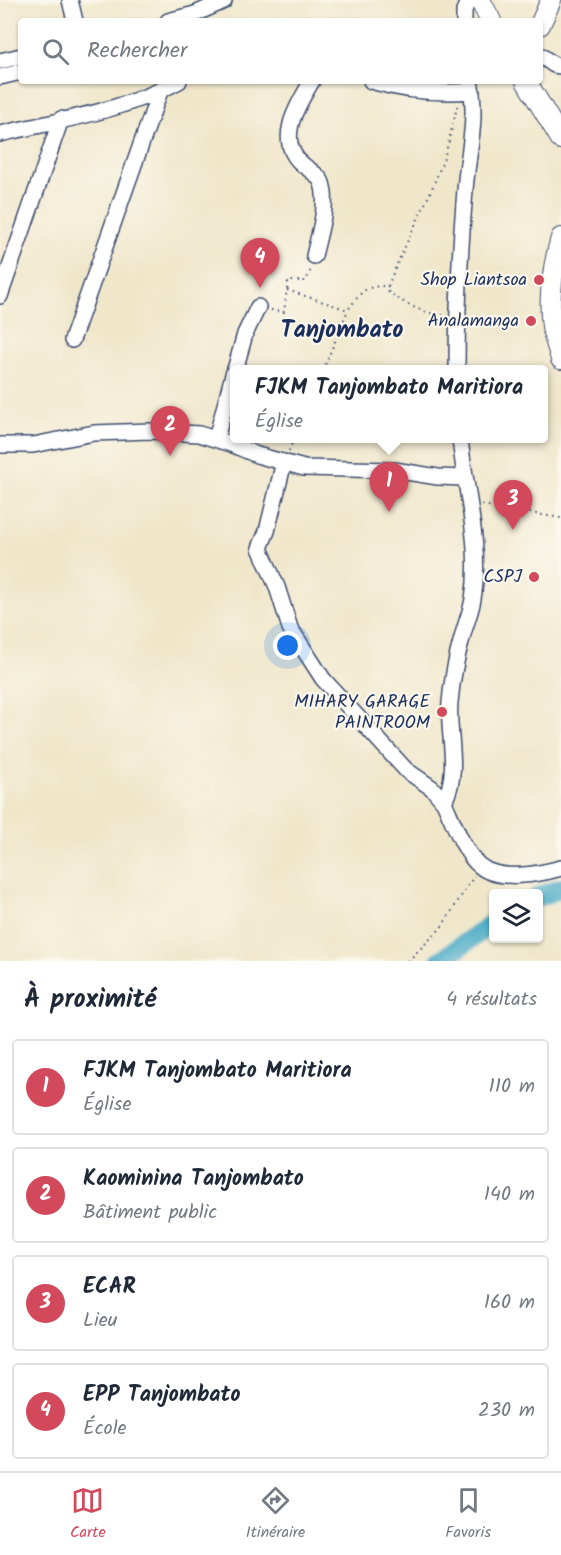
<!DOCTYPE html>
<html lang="fr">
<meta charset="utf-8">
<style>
body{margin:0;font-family:Kalam,sans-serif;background:#f6f6f7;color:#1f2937}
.controls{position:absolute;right:18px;bottom:18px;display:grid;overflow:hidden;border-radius:6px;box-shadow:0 2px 4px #0004}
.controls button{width:54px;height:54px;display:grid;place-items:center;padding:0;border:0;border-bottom:2px solid #e0e1e3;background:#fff;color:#1f2937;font:30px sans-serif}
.you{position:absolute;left:288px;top:646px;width:21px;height:21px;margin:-15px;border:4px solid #fff;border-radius:50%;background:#1a73e8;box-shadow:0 0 0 9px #1a73e833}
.badge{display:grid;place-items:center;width:39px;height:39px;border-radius:50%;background:#d1495b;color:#fff;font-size:20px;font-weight:700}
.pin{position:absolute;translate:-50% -50px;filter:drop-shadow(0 2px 3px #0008)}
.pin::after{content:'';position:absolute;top:32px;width:21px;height:18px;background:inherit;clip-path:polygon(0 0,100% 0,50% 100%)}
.popup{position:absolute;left:230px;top:365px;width:318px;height:78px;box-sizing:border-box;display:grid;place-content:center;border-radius:6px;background:#fff;filter:drop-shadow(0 2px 4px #0005);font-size:20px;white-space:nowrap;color:#747a83}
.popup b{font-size:22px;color:#1f2937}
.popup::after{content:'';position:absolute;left:50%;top:100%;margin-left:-12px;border:12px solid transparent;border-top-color:#fff}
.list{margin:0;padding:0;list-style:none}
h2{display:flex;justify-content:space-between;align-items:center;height:78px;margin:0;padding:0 24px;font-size:26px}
h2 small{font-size:20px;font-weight:400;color:#747a83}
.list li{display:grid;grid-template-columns:39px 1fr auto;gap:18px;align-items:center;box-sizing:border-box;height:96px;margin:0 12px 12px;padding:0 12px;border:2px solid #e0e1e3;border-radius:6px}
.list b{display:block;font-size:22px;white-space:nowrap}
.list p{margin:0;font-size:20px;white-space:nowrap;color:#747a83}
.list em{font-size:20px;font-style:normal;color:#747a83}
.icon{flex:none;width:33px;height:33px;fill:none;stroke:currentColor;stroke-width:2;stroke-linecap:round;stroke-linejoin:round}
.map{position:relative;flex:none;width:561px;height:961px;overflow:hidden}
.search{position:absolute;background:#fff;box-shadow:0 2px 4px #0004;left:18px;right:18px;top:18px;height:66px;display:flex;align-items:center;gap:15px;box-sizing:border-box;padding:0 21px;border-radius:6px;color:#747a83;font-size:22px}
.sheet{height:510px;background:#fff}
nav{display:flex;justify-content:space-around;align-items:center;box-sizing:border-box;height:84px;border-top:2px solid #e0e1e3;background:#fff;font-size:16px;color:#747a83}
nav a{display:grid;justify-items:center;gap:3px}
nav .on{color:#d1495b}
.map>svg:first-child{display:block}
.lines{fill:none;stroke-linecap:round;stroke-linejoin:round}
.river{stroke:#48aac7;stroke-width:20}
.minor-casing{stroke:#3b4b6e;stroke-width:18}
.major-casing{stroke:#3b4b6e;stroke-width:22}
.path{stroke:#3b4b6e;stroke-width:2;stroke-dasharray:1.5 4.5;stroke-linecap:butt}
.minor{stroke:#fff;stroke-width:15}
.major{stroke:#fff;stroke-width:20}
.poi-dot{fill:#d1495b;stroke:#fbf7ec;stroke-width:2}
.labels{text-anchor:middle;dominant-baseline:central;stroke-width:4.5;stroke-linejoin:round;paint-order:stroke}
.poi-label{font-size:18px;fill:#1b2f5e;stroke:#fbf7ec;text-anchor:end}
.district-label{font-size:24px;font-weight:bold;fill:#1b2f5e;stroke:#fbf7ec}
</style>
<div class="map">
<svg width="561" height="961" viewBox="0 0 561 961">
<rect width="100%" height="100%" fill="#fbf7ec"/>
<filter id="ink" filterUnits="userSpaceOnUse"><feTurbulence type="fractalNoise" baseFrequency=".0167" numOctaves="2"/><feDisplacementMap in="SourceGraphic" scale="12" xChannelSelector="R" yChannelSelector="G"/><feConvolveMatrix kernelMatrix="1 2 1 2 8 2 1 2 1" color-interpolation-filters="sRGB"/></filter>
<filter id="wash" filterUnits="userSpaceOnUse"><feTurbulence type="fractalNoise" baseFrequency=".008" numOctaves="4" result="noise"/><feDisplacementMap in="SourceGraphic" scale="24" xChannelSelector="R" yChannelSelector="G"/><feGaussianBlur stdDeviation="1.35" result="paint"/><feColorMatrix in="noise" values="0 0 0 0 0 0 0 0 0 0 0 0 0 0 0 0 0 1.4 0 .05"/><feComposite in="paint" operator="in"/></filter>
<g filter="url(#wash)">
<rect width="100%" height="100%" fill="#f0e7cb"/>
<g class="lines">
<path class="river" d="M 538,897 L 561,888
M 440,961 L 494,922"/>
</g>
</g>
<g filter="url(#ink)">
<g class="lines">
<g class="minor-casing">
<path id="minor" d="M 70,0 L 75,21
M 168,21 L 195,14 L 224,1
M 464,21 L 464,11 L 468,0
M 540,55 L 554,65 L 561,66
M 0,61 L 21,56
M 0,77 L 21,72
M 312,81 C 297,106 275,140 302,164 C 308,169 319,175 322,183 C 329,205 319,233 314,256
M 371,81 C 405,91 437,94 472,91
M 0,134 C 60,120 125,111 179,81
M 0,296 L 61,119
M 72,340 L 160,91
M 235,370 L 245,334 L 258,307
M 457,370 C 457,310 460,250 465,190 C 468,152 478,119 470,81
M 460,438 C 465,491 482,545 473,599 C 471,612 465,625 462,638 C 456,659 452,680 450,702 C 447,736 461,769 444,802 C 452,819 465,855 480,866 C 499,882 540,874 561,868
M 216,439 L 234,371
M 0,445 L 33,445 L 94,433 L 150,431 L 199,434 L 231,444 L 257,455 L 304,468 L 394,470 L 438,477 L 464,478
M 284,462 L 267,531 L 260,548 L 277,587 L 290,628 L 323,679 L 406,770 L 432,788 L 444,802"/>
</g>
<g class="major-casing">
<path id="major" d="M 480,0 L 491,21
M 540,25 L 551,0
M 526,81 L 561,139
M 561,238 C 553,265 548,299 552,327 C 554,337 558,348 561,359"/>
</g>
<path class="path" d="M 388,286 C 403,247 424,210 439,171 C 448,150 452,126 458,103
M 287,290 L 348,310 C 362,291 363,286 388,286 L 387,291 C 408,306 422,313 447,316
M 271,310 L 284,312 L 288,281 L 306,281 L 312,267
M 323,370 L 348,310
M 289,451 L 294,438
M 482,505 L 561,518
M 408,961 L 441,928 L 474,876"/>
<use href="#minor" class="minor"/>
<use href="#major" class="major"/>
</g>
</g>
<g class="poi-dot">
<circle cx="539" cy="280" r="6"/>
<circle cx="531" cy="321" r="6"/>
<circle cx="534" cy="577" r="6"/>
<circle cx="442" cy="712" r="6"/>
</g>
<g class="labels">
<g class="poi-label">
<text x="527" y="280">Shop Liantsoa</text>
<text x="519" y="321">Analamanga</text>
<text x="522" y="577">CSPJ</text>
<text x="430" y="702">MIHARY GARAGE<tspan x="430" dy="21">PAINTROOM</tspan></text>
</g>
<g class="district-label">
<text x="342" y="330">Tanjombato</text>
</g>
</g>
</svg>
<div class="controls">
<button><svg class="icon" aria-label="layers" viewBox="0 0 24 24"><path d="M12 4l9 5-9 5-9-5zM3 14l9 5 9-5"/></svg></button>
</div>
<div class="you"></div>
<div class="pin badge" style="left:389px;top:512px">1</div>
<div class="popup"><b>FJKM Tanjombato Maritiora</b>Église</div>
<div class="pin badge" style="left:170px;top:456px">2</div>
<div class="pin badge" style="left:513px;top:530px">3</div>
<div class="pin badge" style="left:260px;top:288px">4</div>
<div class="search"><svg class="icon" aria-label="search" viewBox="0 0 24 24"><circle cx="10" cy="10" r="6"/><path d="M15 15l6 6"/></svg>Rechercher</div>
</div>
<section class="sheet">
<h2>À proximité<small>4 résultats</small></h2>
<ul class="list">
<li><span class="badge">1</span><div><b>FJKM Tanjombato Maritiora</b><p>Église</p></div><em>110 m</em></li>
<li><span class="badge">2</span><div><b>Kaominina Tanjombato</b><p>Bâtiment public</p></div><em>140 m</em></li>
<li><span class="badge">3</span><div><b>ECAR</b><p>Lieu</p></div><em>160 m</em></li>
<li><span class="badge">4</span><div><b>EPP Tanjombato</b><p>École</p></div><em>230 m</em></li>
</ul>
</section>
<nav>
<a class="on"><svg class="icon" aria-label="map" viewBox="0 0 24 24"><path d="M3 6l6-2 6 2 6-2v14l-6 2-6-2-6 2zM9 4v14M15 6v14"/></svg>Carte</a>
<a><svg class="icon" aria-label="directions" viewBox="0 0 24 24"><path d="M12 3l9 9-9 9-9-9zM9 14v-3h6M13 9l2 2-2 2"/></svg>Itinéraire</a>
<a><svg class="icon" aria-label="saved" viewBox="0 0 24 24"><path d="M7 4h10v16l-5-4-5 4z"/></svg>Favoris</a>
</nav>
